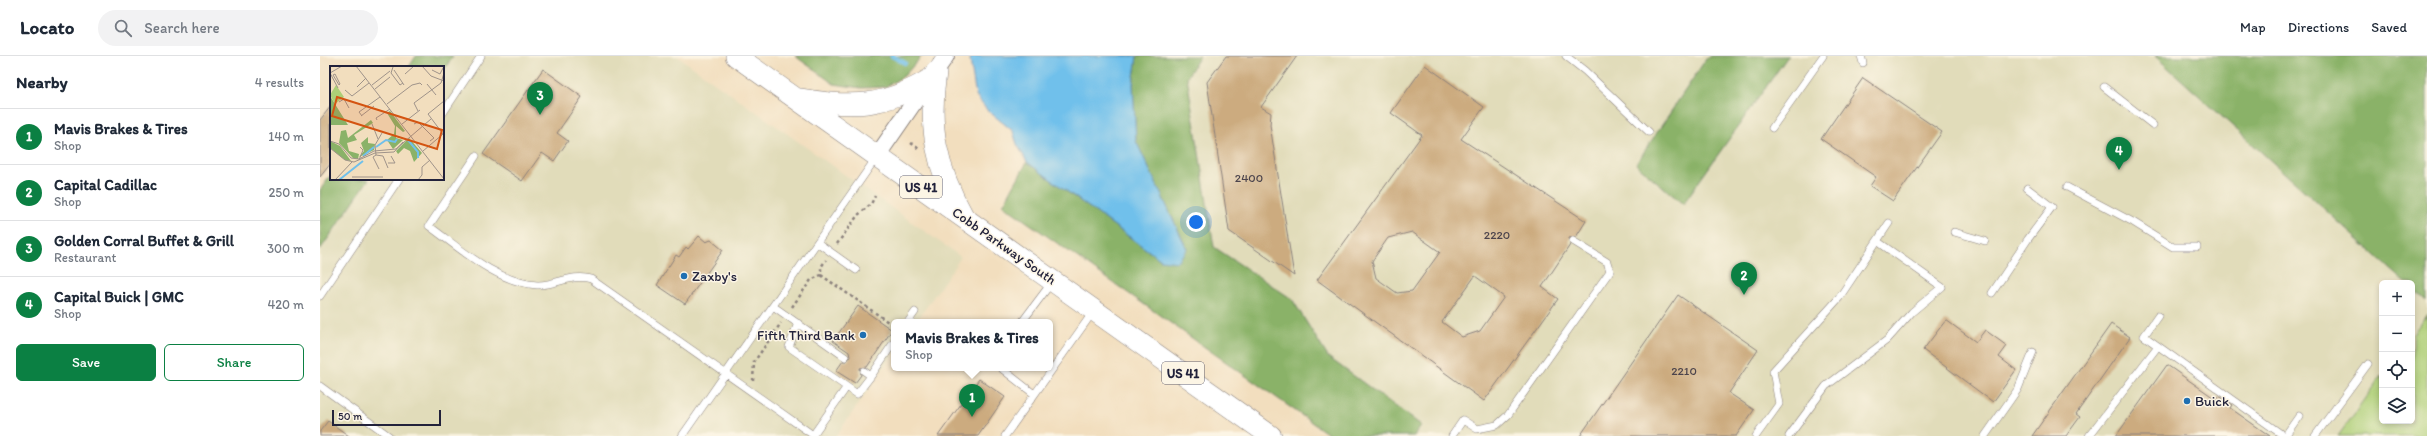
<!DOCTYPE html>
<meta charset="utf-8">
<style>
body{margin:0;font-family:Itim,sans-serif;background:#f2f2f3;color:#1f2937}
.controls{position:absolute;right:12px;bottom:12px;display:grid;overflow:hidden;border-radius:6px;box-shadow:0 2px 6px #0003}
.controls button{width:36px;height:36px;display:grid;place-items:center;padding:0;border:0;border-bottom:1px solid #e0e1e3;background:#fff;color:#1f2937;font:20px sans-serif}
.scale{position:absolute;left:12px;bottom:10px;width:109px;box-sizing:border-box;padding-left:4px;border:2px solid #22223b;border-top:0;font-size:11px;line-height:14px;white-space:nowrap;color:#22223b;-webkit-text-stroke:3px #fcf5e5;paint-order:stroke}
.you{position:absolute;left:876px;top:166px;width:14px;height:14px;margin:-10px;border:3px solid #fff;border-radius:50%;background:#1a73e8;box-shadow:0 0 0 6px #1a73e833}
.badge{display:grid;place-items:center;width:26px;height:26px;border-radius:50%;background:#0b8043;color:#fff;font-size:13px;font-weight:700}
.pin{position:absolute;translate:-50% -33px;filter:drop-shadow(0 1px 2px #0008)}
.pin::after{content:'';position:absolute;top:21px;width:14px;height:12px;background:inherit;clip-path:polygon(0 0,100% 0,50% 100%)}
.popup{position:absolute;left:571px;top:263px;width:162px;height:52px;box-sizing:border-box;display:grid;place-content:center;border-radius:6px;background:#fff;filter:drop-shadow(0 1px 3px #0005);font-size:13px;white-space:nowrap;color:#747a83}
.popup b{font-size:15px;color:#1f2937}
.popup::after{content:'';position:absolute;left:50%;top:100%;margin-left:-8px;border:8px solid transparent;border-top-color:#fff}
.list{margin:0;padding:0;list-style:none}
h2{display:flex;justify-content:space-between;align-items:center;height:52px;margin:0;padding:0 16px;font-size:17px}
h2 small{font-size:13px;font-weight:400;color:#747a83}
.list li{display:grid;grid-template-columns:26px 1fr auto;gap:12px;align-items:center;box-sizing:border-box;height:56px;padding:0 16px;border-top:1px solid #e0e1e3}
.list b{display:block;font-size:15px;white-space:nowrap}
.list p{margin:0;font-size:13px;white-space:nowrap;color:#747a83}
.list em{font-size:13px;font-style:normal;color:#747a83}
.actions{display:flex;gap:8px;padding:12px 16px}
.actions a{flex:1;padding:9px 0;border:1px solid #0b8043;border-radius:6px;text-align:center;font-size:14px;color:#0b8043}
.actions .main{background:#0b8043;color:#fff}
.icon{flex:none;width:22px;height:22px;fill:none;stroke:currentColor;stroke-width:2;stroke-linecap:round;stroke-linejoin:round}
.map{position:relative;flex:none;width:2107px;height:380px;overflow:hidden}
header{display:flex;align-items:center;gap:24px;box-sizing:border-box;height:56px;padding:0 20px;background:#fff;border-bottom:1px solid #e0e1e3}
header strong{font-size:19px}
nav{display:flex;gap:22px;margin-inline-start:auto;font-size:14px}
.search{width:280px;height:36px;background:#f2f2f3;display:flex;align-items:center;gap:10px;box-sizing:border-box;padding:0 14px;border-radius:22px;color:#747a83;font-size:15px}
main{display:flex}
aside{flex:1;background:#fff}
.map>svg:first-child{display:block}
.built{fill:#e1dcba}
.green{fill:#adcf77;stroke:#687859}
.forest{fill:#8ab268;stroke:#566a52}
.water{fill:#70c0eb;stroke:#497193}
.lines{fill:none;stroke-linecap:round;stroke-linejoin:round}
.stream{stroke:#70c0eb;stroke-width:4.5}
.building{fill:#ccab7f;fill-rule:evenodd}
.service-casing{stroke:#8a807c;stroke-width:8}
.tertiary-casing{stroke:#8a807c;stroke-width:18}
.primary-casing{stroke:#8a807c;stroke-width:22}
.path{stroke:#8a807c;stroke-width:2.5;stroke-dasharray:3 3;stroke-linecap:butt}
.service{stroke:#fff;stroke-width:7}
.tertiary{stroke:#fff;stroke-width:16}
.primary{stroke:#fff;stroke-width:21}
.poi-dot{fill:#1f6fb2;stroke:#fcf5e5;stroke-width:1.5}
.labels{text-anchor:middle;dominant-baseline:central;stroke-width:3;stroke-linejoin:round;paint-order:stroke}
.number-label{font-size:12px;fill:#4c444c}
.shield{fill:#fcf5e5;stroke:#63616e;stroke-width:1}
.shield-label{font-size:13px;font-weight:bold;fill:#22223b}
.street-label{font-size:14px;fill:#22223b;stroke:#fcf5e5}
.poi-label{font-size:14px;fill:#22223b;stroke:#fcf5e5;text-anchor:start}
.inset-river{fill:none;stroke:#70c0eb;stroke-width:2}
.inset-road{fill:none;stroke:#9f938a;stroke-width:1}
.view{fill:#d45411;fill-opacity:0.15;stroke:#d45411;stroke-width:2}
.inset-edge{fill:none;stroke:#22223b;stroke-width:2}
</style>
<header>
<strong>Locato</strong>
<div class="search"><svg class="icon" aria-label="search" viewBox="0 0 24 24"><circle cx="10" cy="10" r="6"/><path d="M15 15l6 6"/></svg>Search here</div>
<nav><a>Map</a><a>Directions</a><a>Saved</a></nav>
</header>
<main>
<aside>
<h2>Nearby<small>4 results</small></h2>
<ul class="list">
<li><span class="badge">1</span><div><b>Mavis Brakes &amp; Tires</b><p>Shop</p></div><em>140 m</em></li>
<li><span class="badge">2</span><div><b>Capital Cadillac</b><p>Shop</p></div><em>250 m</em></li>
<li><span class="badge">3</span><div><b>Golden Corral Buffet &amp; Grill</b><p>Restaurant</p></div><em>300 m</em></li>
<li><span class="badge">4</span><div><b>Capital Buick | GMC</b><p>Shop</p></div><em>420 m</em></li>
</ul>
<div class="actions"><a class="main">Save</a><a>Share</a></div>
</aside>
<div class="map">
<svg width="2107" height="380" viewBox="0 0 2107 380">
<rect width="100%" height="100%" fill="#fcf5e5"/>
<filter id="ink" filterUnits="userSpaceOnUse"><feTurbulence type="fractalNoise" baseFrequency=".025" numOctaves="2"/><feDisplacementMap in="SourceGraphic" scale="8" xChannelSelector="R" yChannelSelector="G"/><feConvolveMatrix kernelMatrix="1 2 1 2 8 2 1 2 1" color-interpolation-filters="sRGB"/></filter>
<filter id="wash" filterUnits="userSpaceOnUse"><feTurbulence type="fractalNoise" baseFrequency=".012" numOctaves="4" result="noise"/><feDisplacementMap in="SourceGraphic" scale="16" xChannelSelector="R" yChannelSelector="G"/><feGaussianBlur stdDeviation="0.9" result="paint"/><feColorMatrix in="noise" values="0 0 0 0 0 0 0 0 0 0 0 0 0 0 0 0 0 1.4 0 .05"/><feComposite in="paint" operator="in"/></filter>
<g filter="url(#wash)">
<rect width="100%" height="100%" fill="#f2debe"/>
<path class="built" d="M 133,0 L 357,0 L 641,201 L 596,266 L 574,266 L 574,297 L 516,380 L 0,380 L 0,194 L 49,123 L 123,123 L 123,15 Z
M 880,0 L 1390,0 L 1386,3 L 1363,148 L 1468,0 L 1835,0 L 2086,227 L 2062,227 L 2062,320 L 2018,380 L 1094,380 L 1101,369 L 1008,301 L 972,243 L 894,191 L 867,21 Z
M 2092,232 L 2107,246 L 2107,258 L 2092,279 Z"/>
<path class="green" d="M 2107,258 L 2107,380 L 2018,380 L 2062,320 L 2062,365 L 2092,365 L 2092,279 Z"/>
<path class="forest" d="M 96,0 L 133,0 L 123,15 L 123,11 L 89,11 Z
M 475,0 L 602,0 L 584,20 L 565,31 L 541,32 L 514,28 Z
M 817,0 L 880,0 L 867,21 L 894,191 L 972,243 L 1008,301 L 1101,369 L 1094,380 L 1011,380 L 683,149 L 707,106 L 841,204 L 867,193 L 816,85 L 813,28 Z
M 1390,0 L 1468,0 L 1363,148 L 1316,108 L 1386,3 Z
M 1835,0 L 2107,0 L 2107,246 L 2092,232 L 2092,227 L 2086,227 Z
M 11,119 L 11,123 L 49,123 L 0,194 L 0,134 Z"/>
<path class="water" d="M 652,0 L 817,0 L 813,28 L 816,85 L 867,193 L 857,206 L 841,204 L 707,106 L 697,88 L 693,75 L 667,54 L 656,40 L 650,4 Z"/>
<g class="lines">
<path class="stream" d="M 572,0 L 585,7"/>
</g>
<g id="blocks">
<path class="building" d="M 906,0 L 977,0 L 941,51 L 951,57 L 950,69 L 974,220 L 909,175 L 887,26 Z
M 1105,9 L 1164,51 L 1141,83 L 1266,165 L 1256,181 L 1249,182 L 1250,189 L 1222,231 L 1238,243 L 1164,345 L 997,224 L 1102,79 L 1071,57 ZM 1092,176 L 1120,196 L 1092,235 L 1077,237 L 1056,222 L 1052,205 L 1068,182 ZM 1155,220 L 1184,241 L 1160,275 L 1142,281 L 1122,266 Z
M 223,13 L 262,41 L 237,77 L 248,85 L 234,105 L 222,97 L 202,125 L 163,98 Z
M 1543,22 L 1622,76 L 1573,145 L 1550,130 L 1556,121 L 1501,83 Z
M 11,50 L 11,107 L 0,121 L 0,64 Z
M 379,180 L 386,186 L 391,184 L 403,194 L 365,248 L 337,229 L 356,199 L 359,201 L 366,191 L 368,193 Z
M 1358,239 L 1438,294 L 1409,337 L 1434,354 L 1416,380 L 1260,380 Z
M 538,250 L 572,274 L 547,311 L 540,312 L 541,319 L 535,327 L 516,315 L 523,305 L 527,305 L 530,301 L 529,296 L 513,285 Z
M 1626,264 L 1656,286 L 1665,274 L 1687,290 L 1679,301 L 1696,314 L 1673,346 L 1603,294 Z
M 1791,268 L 1810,281 L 1756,358 L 1760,361 L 1746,380 L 1712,380 Z
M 1847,309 L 1897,344 L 1899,340 L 1912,349 L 1910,352 L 1950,380 L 1796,380 Z
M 659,323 L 685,341 L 658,380 L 618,380 Z
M 8,365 L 29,380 L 0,380 L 0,375 Z"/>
</g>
</g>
<g filter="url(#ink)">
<use href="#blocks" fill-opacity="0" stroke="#8a807c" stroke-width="1"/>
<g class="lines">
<g class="service-casing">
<path id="service" d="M 1246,0 L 1265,15 L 1329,76
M 1541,0 L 1543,7
M 1784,31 L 1833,69
M 123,57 L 161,0
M 1452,72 L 1503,0
M 156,100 L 109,170 C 141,193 176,226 217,229 C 236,230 251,217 271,223 L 493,379 L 526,332
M 1747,131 L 1813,166 L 1853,191 L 1877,191
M 1634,176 L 1665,185
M 498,187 L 536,214
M 1672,237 L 1708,183 L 1732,151 L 1707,132
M 0,240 L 79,123
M 453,250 L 525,301
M 1838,260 L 1824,280 L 1964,380
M 588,266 L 595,256
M 702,266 L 732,226
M 478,267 L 469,291 L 537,338 L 551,320
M 681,312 L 714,338
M 544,315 L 551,320 L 574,286
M 0,330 L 69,380
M 362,380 L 556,102
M 685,380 L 773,256
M 1132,380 L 1143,364 L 1157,373 L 1177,369 L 1188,359 L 1290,215 L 1287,206 L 1253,185
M 1436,380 L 1459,348 L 1453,315 L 1519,242 L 1569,167
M 1469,380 L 1506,330 L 1567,284 L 1592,256 L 1622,231 L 1557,185
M 1665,380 L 1698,333 L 1713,296
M 1769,380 L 1838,290
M 1965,380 L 1979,360
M 1995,380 L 2048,308"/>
</g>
<g class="tertiary-casing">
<path id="tertiary" d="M 557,100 L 626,0"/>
</g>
<g class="primary-casing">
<path id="primary" d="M 416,0 L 951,380
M 616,16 C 608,70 616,112 643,160
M 481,43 C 534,52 565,51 612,22"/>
</g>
<path class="path" d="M 591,87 L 599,93
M 517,188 L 538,159 L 551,148 L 555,140
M 501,219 L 571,268
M 472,251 L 491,224 L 501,219 L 501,211 L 506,204
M 433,325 L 434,306 L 461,267"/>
<use href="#service" class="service"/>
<use href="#tertiary" class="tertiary"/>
<use href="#primary" class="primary"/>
</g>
</g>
<g class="poi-dot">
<circle cx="364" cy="220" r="4"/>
<circle cx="543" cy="279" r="4"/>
<circle cx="1867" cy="345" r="4"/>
</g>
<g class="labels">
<g class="number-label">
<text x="929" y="122">2400</text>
<text x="1177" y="179">2220</text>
<text x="1364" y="315">2210</text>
</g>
<g class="shield">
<rect x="580" y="120" width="42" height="22" rx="3"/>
<rect x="842" y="306" width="42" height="22" rx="3"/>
</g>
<g class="shield-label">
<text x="601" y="131">US 41</text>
<text x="863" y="317">US 41</text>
</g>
<g class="street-label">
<text transform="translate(684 190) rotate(35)">Cobb Parkway South</text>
</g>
<g class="poi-label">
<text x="372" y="220">Zaxby's</text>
<text x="535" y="279" text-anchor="end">Fifth Third Bank</text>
<text x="1875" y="345">Buick</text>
</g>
</g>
<g transform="translate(10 10)">
<rect width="114" height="114" fill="#f2debe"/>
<path d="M 6,19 L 14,31 L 5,38 L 0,29 Z" fill="#adcf77"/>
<path d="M 0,29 L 0,30 L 18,59 L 0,59 ZM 60,45 L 75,65 L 73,66 L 66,60 L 66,72 L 73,74 L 63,83 L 57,74 L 64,68 L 65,60 L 57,47 ZM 41,54 L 43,57 L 24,69 L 27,74 L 17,77 L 19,85 L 29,88 L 28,93 L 23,92 L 9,77 L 11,65 L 16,64 L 18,72 ZM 38,71 L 38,77 L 45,78 L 44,84 L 29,91 L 34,85 L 31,77 ZM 79,72 L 92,87 L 84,96 L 80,85 L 74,82 L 68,88 L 66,85 ZM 0,75 L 10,80 L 21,95 L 15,94 L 0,82 Z" fill="#8ab268"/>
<path class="inset-river" d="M 78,74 L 88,86 L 88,92M 46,81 L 56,74 L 65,76 L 67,73M 33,90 L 44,81M 9,114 L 33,95"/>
<path class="inset-road" d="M 26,0 L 114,113M 92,0 L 101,10 L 114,15M 63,1 L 61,7 L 70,19 L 73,17M 64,4 L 74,19M 102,4 L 110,8 L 114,0M 0,7 L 8,22M 0,7 L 12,0M 5,8 L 10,18 L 9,19 L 3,9 ZM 75,8 L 84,0M 97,18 L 106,29M 42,19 L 60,5M 27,21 L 36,12M 45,23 L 60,11M 15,24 L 22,30 L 39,17M 9,36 L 14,33 L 19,42M 57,38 L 82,19 L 90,17 L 92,19M 88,45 L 84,37 L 111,17 L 114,7M 31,50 L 44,40M 32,50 L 29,46 L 50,31M 47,54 L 46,52 L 60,43M 42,58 L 48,73M 72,58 L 90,44M 84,58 L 88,56 L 104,72 L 100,75M 0,75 L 9,78 L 21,92 L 29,93 L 44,85 L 66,83 L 101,53M 0,82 L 15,94 L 24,96 L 45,87 L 64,86 L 73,76M 93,85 L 113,68 L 98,48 L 114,35M 46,89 L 53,90 L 58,102M 29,94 L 33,84 L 30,81M 58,97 L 65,97 L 61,90M 49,103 L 43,91 L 46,89 L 45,79 L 52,67M 22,111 L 53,111M 5,114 L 22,96M 88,114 L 92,109 L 92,101 L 100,94"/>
<path class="view" d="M 7,31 L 112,64 L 107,83 L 2,50 Z"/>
<rect width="114" height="114" class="inset-edge"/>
</g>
</svg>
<div class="controls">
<button>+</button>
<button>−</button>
<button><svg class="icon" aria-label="locate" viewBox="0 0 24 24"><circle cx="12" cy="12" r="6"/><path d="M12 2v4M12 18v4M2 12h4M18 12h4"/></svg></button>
<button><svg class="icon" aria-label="layers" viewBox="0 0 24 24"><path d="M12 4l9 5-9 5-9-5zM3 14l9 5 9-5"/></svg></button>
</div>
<div class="scale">50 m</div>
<div class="you"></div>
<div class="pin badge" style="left:652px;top:361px">1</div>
<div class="popup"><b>Mavis Brakes &amp; Tires</b>Shop</div>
<div class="pin badge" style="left:1424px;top:239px">2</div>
<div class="pin badge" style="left:220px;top:59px">3</div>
<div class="pin badge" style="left:1799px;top:114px">4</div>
</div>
</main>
